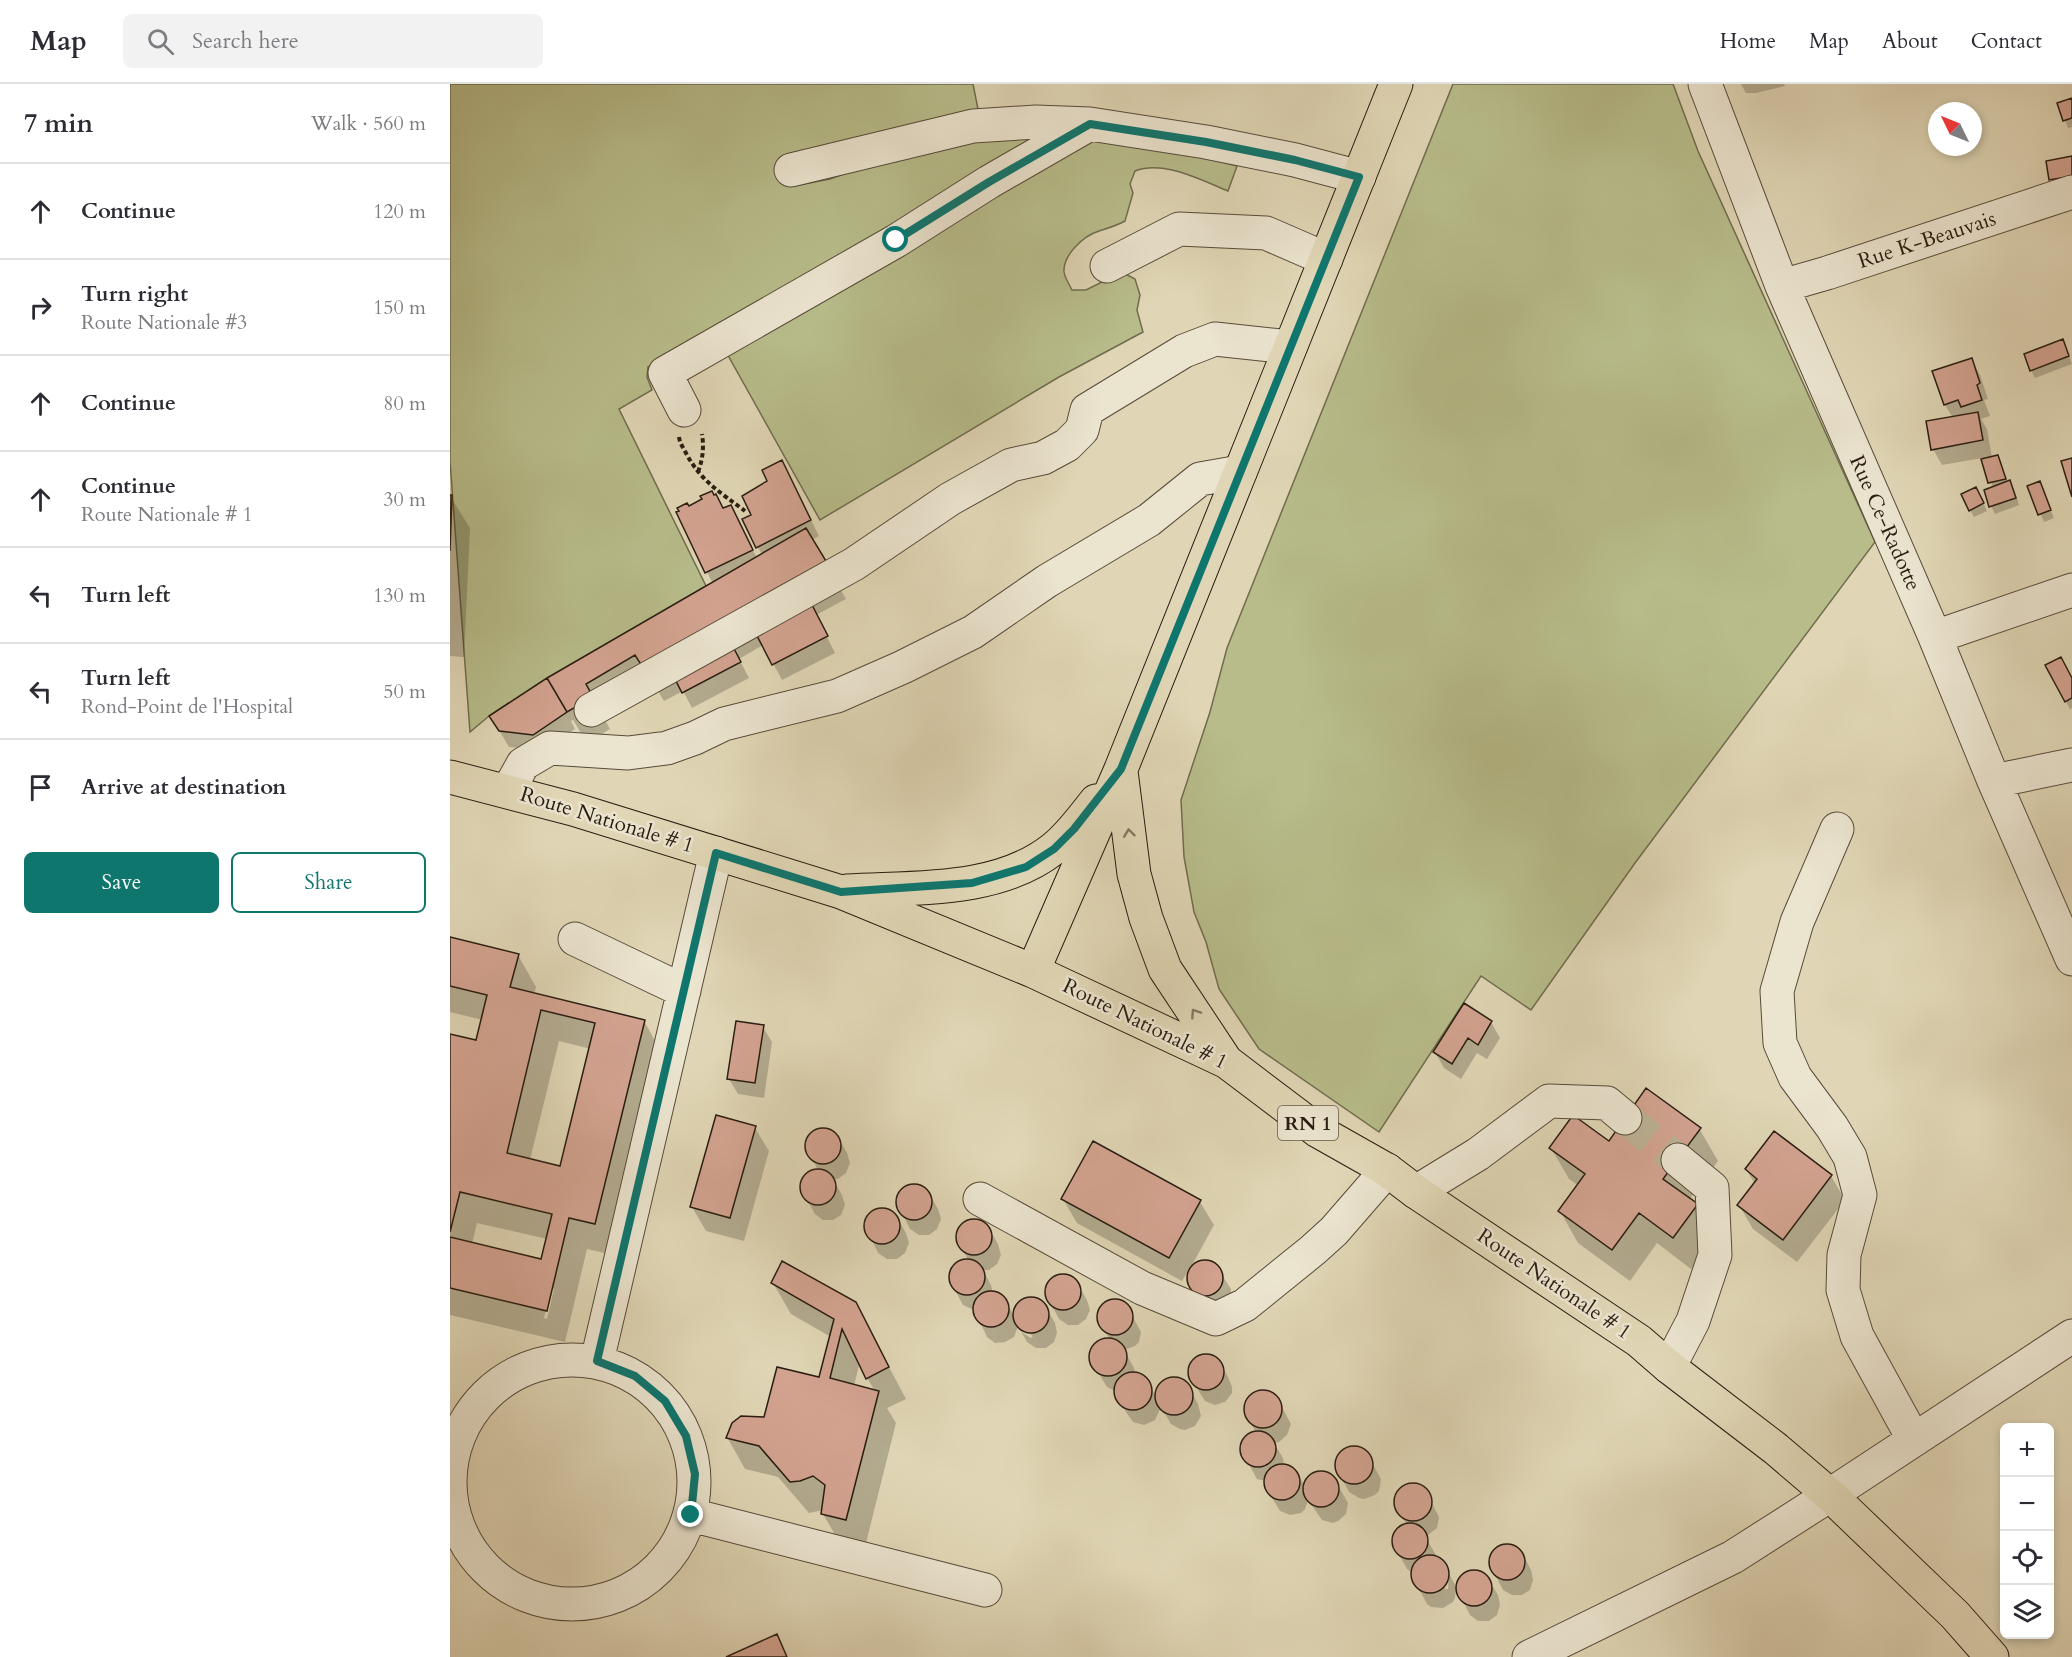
<!DOCTYPE html>
<meta charset="utf-8">
<style>
body{margin:0;font-family:Cardo,serif;background:#f2f2f3;color:#2b2b33}
.controls{position:absolute;right:18px;bottom:18px;display:grid;overflow:hidden;border-radius:9px;box-shadow:0 3px 9px #0003}
.controls button{width:54px;height:54px;display:grid;place-items:center;padding:0;border:0;border-bottom:2px solid #e1e1e2;background:#fff;color:#2b2b33;font:30px sans-serif}
.compass{position:absolute;left:1478px;top:18px;width:54px;height:54px;border-radius:50%;background:#fff;box-shadow:0 3px 9px #0003;rotate:313deg}
.stop{position:absolute;width:18px;height:18px;margin:-14px;border:4px solid #0f766e;border-radius:50%;background:#fff}
.stop.end{background:#0f766e;border-color:#fff;box-shadow:0 2px 6px #0008}
.list{margin:0;padding:0;list-style:none}
h2{display:flex;justify-content:space-between;align-items:center;height:78px;margin:0;padding:0 24px;font-size:26px}
h2 small{font-size:20px;font-weight:400;color:#7c7c81}
.list li{display:grid;grid-template-columns:39px 1fr auto;gap:18px;align-items:center;box-sizing:border-box;height:96px;padding:0 24px;border-top:2px solid #e1e1e2}
.list b{display:block;font-size:22px;white-space:nowrap}
.list p{margin:0;font-size:20px;white-space:nowrap;color:#7c7c81}
.list em{font-size:20px;font-style:normal;color:#7c7c81}
.actions{display:flex;gap:12px;padding:18px 24px}
.actions a{flex:1;padding:14px 0;border:2px solid #0f766e;border-radius:9px;text-align:center;font-size:21px;color:#0f766e}
.actions .main{background:#0f766e;color:#fff}
.icon{flex:none;width:33px;height:33px;fill:none;stroke:currentColor;stroke-width:2;stroke-linecap:round;stroke-linejoin:round}
.map{position:relative;flex:none;width:1622px;height:1573px;overflow:hidden}
header{display:flex;align-items:center;gap:36px;box-sizing:border-box;height:84px;padding:0 30px;background:#fff;border-bottom:2px solid #e1e1e2}
header strong{font-size:28px}
nav{display:flex;gap:33px;margin-inline-start:auto;font-size:21px}
.search{width:420px;height:54px;background:#f2f2f3;display:flex;align-items:center;gap:15px;box-sizing:border-box;padding:0 21px;border-radius:9px;color:#7c7c81;font-size:22px}
main{display:flex}
aside{flex:1;background:#fff}
.map>svg:first-child{display:block}
.green{fill:#b7bc8a;stroke:#706c4e;stroke-width:1.5}
.shadow{fill:#0003;fill-rule:evenodd}
.building{fill:#d3a390;stroke:#291d11;stroke-width:1.5;fill-rule:evenodd}
.lines{fill:none;stroke-linecap:round;stroke-linejoin:round}
.minor-tunnel{stroke:#bbb194;stroke-width:33;stroke-dasharray:33 16;stroke-linecap:butt}
.minor-casing{stroke:#574b3a;stroke-width:35}
.major-casing{stroke:#291d11;stroke-width:35}
.path{stroke:#291d11;stroke-width:4;stroke-dasharray:4.5 3;stroke-linecap:butt}
.minor{stroke:#ebe4cf;stroke-width:33}
.major{stroke:#e0d6b5;stroke-width:33}
.oneway{stroke:#847a63}
.route{stroke:#0f766e;stroke-width:8}
.labels{text-anchor:middle;dominant-baseline:central;stroke-width:5;stroke-linejoin:round;paint-order:stroke}
.shield{fill:#ebe4cf;stroke:#63594a;stroke-width:1.5}
.shield-label{font-size:20px;font-weight:bold;fill:#291d11}
.street-label{font-size:21px;fill:#291d11;stroke:#ebe4cf}
</style>
<header>
<strong>Map</strong>
<div class="search"><svg class="icon" aria-label="search" viewBox="0 0 24 24"><circle cx="10" cy="10" r="6"/><path d="M15 15l6 6"/></svg>Search here</div>
<nav><a>Home</a><a>Map</a><a>About</a><a>Contact</a></nav>
</header>
<main>
<aside>
<h2>7 min<small>Walk · 560 m</small></h2>
<ul class="list">
<li><svg class="icon" aria-label="ahead" viewBox="0 0 24 24"><path d="M12 20V5M6 11l6-6 6 6"/></svg><div><b>Continue</b></div><em>120 m</em></li>
<li><svg class="icon" aria-label="right" viewBox="0 0 24 24"><path d="M7 20v-9h11M14 6l5 5-5 5"/></svg><div><b>Turn right</b><p>Route Nationale #3</p></div><em>150 m</em></li>
<li><svg class="icon" aria-label="ahead" viewBox="0 0 24 24"><path d="M12 20V5M6 11l6-6 6 6"/></svg><div><b>Continue</b></div><em>80 m</em></li>
<li><svg class="icon" aria-label="ahead" viewBox="0 0 24 24"><path d="M12 20V5M6 11l6-6 6 6"/></svg><div><b>Continue</b><p>Route Nationale # 1</p></div><em>30 m</em></li>
<li><svg class="icon" aria-label="left" viewBox="0 0 24 24"><path d="M17 20v-9H6M10 6l-5 5 5 5"/></svg><div><b>Turn left</b></div><em>130 m</em></li>
<li><svg class="icon" aria-label="left" viewBox="0 0 24 24"><path d="M17 20v-9H6M10 6l-5 5 5 5"/></svg><div><b>Turn left</b><p>Rond-Point de l'Hospital</p></div><em>50 m</em></li>
<li><svg class="icon" aria-label="arrive" viewBox="0 0 24 24"><path d="M6 21V4h12l-3 4 3 4H6"/></svg><div><b>Arrive at destination</b></div></li>
</ul>
<div class="actions"><a class="main">Save</a><a>Share</a></div>
</aside>
<div class="map">
<svg width="1622" height="1573" viewBox="0 0 1622 1573">
<rect width="100%" height="100%" fill="#e0d6b5"/>
<filter id="stains"><feTurbulence type="fractalNoise" baseFrequency=".00333" numOctaves="4"/><feColorMatrix values="0 0 0 0 .2 0 0 0 0 .09 0 0 0 0 .02 0 0 0 .5 -.17"/></filter>
<radialGradient id="worn" r=".72"><stop offset=".6" stop-color="#630" stop-opacity="0"/><stop offset="1" stop-color="#630" stop-opacity=".3"/></radialGradient>
<path class="green" d="M 0,0 L 523,0 L 530,35 L 336,96 L 344,102 L 380,95 L 467,63 L 525,48 L 605,53 L 198,283 L 197,293 L 202,306 L 169,325 L 256,502 L 97,594 L 39,632 L 20,648 L 0,377 Z
M 1003,0 L 1223,0 L 1248,67 L 1425,458 L 1185,779 L 1081,926 L 1031,892 L 929,1048 L 809,965 L 769,905 L 756,858 L 744,828 L 734,773 L 731,716 L 760,628 L 777,564 Z
M 635,50 L 705,60 L 787,82 L 778,107 C 751,96 714,76 685,87 L 680,100 L 683,109 L 675,137 C 666,142 658,144 649,147 C 633,152 613,171 614,188 C 615,194 619,200 622,206 L 636,206 L 672,188 L 685,195 L 690,211 L 687,226 L 693,248 L 609,293 L 370,436 L 275,266 Z"/>
<path class="shadow" d="M 1291,0 L 1334,0 L 1335,2 L 1306,9 L 1296,9 Z
M 1622,16 L 1622,43 L 1618,44 L 1609,20 Z
M 1616,264 L 1622,280 L 1585,294 L 1581,286 Z
M 1521,275 L 1530,291 L 1538,315 L 1534,316 L 1540,332 L 1531,335 L 1537,345 L 1542,374 L 1548,373 L 1558,399 L 1559,398 L 1564,405 L 1569,421 L 1545,430 L 1541,422 L 1543,404 L 1532,374 L 1492,381 L 1483,365 L 1503,334 L 1495,321 L 1484,288 Z
M 340,394 L 369,452 L 362,456 L 396,515 L 366,531 L 385,569 L 332,596 L 313,561 L 289,575 L 299,594 L 242,624 L 233,607 L 214,617 L 205,602 L 153,632 L 160,645 L 137,659 L 123,636 L 121,637 L 125,645 L 92,666 L 59,663 L 41,633 L 263,500 L 228,429 L 238,424 L 273,426 L 280,423 L 307,474 L 312,471 L 308,463 L 303,431 Z
M 1589,399 L 1604,434 L 1594,438 L 1579,403 Z
M 0,412 L 20,444 L 14,573 L 0,572 Z
M 1530,412 L 1537,427 L 1524,433 L 1520,426 Z
M 1597,582 L 1622,596 L 1622,624 L 1620,625 Z
M 0,855 L 68,871 L 86,903 L 84,911 L 194,937 L 212,969 L 163,1171 L 137,1165 L 115,1258 L 0,1231 L 0,951 L 27,958 L 33,936 L 0,928 ZM 109,957 L 141,965 L 112,1084 L 80,1076 ZM 27,1139 L 97,1155 L 92,1177 L 22,1160 ZM 101,1205 L 104,1205 L 97,1235 L 94,1234 Z
M 1014,921 L 1041,938 L 1050,954 L 1037,975 L 1027,969 L 1011,995 L 994,984 L 985,968 Z
M 313,943 L 322,958 L 314,1014 L 288,1010 L 279,995 Z
M 305,1044 L 319,1067 L 294,1157 L 256,1147 L 242,1123 Z
M 372,1045 L 381,1047 L 388,1053 L 397,1069 L 400,1079 L 396,1089 L 388,1095 L 383,1095 L 392,1111 L 395,1121 L 391,1131 L 383,1136 L 373,1136 L 365,1130 L 351,1105 L 353,1095 L 358,1090 L 368,1086 L 356,1063 L 358,1053 L 363,1048 Z
M 1250,1046 L 1268,1077 L 1239,1116 L 1247,1121 L 1265,1153 L 1241,1185 L 1207,1159 L 1180,1197 L 1128,1159 L 1110,1127 L 1129,1102 L 1119,1095 L 1101,1064 L 1159,1059 Z
M 1296,1085 L 1381,1092 L 1395,1116 L 1347,1178 L 1303,1145 L 1289,1121 L 1305,1100 Z
M 463,1101 L 472,1102 L 479,1109 L 488,1125 L 491,1135 L 487,1145 L 479,1151 L 469,1151 L 460,1145 L 447,1119 L 450,1110 L 454,1104 Z
M 613,1115 L 750,1118 L 764,1141 L 741,1183 L 754,1177 L 765,1180 L 781,1205 L 781,1217 L 750,1218 L 740,1202 L 738,1187 L 732,1197 L 627,1139 Z
M 431,1125 L 440,1126 L 447,1133 L 456,1149 L 459,1159 L 455,1169 L 447,1175 L 437,1175 L 428,1169 L 416,1143 L 417,1133 L 422,1128 Z
M 523,1136 L 532,1138 L 539,1144 L 548,1160 L 551,1171 L 547,1180 L 539,1186 L 533,1186 L 541,1201 L 543,1209 L 548,1210 L 555,1216 L 564,1232 L 566,1223 L 571,1218 L 579,1214 L 589,1216 L 595,1222 L 605,1239 L 607,1249 L 604,1258 L 596,1264 L 586,1264 L 577,1258 L 568,1242 L 564,1253 L 555,1258 L 545,1259 L 537,1253 L 524,1226 L 513,1221 L 504,1204 L 500,1195 L 502,1185 L 507,1180 L 518,1176 L 508,1155 L 510,1145 L 514,1140 ZM 571,1244 L 583,1252 L 581,1254 L 571,1248 Z
M 612,1191 L 621,1193 L 627,1199 L 637,1216 L 640,1226 L 636,1235 L 628,1241 L 618,1241 L 609,1235 L 596,1210 L 598,1200 L 603,1195 Z
M 323,1199 L 405,1219 L 456,1315 L 437,1324 L 446,1339 L 414,1467 L 391,1461 L 373,1430 L 373,1426 L 359,1429 L 328,1393 L 295,1385 L 277,1353 L 315,1335 L 370,1295 L 381,1253 L 341,1230 ZM 410,1277 L 417,1294 L 425,1307 L 404,1302 Z
M 664,1217 L 677,1222 L 691,1248 L 689,1258 L 685,1262 L 674,1266 L 684,1284 L 685,1290 L 694,1294 L 707,1314 L 707,1308 L 713,1299 L 724,1295 L 730,1296 L 739,1304 L 748,1320 L 751,1332 L 745,1342 L 735,1346 L 730,1345 L 721,1340 L 711,1323 L 705,1336 L 694,1341 L 683,1338 L 669,1318 L 665,1307 L 657,1303 L 641,1277 L 643,1265 L 651,1257 L 660,1256 L 652,1242 L 649,1231 L 654,1221 Z
M 753,1271 L 759,1271 L 768,1276 L 778,1293 L 782,1303 L 782,1309 L 775,1318 L 765,1321 L 755,1317 L 739,1291 L 741,1281 L 744,1276 Z
M 815,1307 L 826,1312 L 841,1340 L 837,1351 L 829,1358 L 824,1359 L 833,1374 L 834,1380 L 845,1386 L 856,1404 L 856,1399 L 859,1394 L 869,1389 L 874,1389 L 883,1393 L 898,1419 L 896,1430 L 888,1437 L 883,1439 L 872,1436 L 858,1416 L 855,1425 L 851,1429 L 840,1431 L 830,1427 L 817,1406 L 816,1397 L 807,1395 L 792,1368 L 793,1357 L 801,1350 L 806,1348 L 796,1331 L 795,1326 L 799,1314 L 803,1310 Z
M 906,1364 L 916,1368 L 931,1395 L 929,1407 L 925,1411 L 914,1415 L 909,1414 L 899,1408 L 890,1391 L 887,1380 L 888,1375 L 895,1366 Z
M 959,1401 L 970,1403 L 975,1406 L 989,1433 L 987,1444 L 978,1451 L 974,1451 L 986,1471 L 986,1475 L 990,1476 L 999,1489 L 996,1489 L 995,1505 L 998,1505 L 999,1490 L 1007,1504 L 1009,1496 L 1014,1490 L 1022,1487 L 1031,1489 L 1038,1495 L 1048,1511 L 1050,1521 L 1047,1531 L 1039,1537 L 1028,1537 L 1020,1531 L 1006,1503 L 1005,1514 L 1003,1518 L 993,1524 L 981,1523 L 977,1520 L 968,1503 L 963,1489 L 957,1485 L 943,1459 L 943,1454 L 949,1444 L 957,1441 L 946,1423 L 947,1412 L 954,1403 Z
M 1055,1461 L 1064,1463 L 1072,1469 L 1081,1486 L 1083,1496 L 1080,1506 L 1072,1511 L 1062,1511 L 1053,1506 L 1040,1480 L 1042,1470 L 1047,1465 Z"/>
<path class="building" d="M 1622,14 L 1622,34 L 1613,37 L 1607,19 Z
M 1622,72 L 1622,92 L 1599,96 L 1596,77 Z
M 1613,255 L 1619,272 L 1580,287 L 1574,270 Z
M 1522,274 L 1530,299 L 1527,301 L 1532,316 L 1511,323 L 1508,316 L 1494,321 L 1482,287 Z
M 1528,328 L 1533,356 L 1481,366 L 1476,337 Z
M 1548,371 L 1556,395 L 1538,399 L 1531,375 Z
M 1622,374 L 1622,413 L 1611,377 Z
M 332,376 L 361,436 L 306,464 L 292,435 L 301,431 L 292,412 L 317,397 L 312,386 Z
M 1560,396 L 1566,414 L 1539,423 L 1534,406 Z
M 1590,397 L 1601,426 L 1588,431 L 1577,402 Z
M 1526,403 L 1534,419 L 1519,427 L 1511,410 Z
M 262,407 L 264,411 L 266,410 L 273,424 L 281,421 L 303,466 L 255,489 L 226,428 L 229,427 L 227,424 L 237,419 L 239,422 L 252,415 L 250,412 Z
M 0,411 L 2,411 L 0,467 Z
M 356,444 L 379,482 L 195,587 L 185,571 L 136,600 L 143,613 L 117,628 L 97,594 Z
M 359,515 L 378,552 L 322,581 L 303,544 Z
M 282,561 L 291,578 L 232,609 L 223,591 Z
M 1611,573 L 1622,594 L 1622,614 L 1615,618 L 1595,581 Z
M 97,594 L 117,628 L 83,651 L 49,647 L 39,632 Z
M 0,853 L 69,870 L 60,903 L 195,936 L 145,1140 L 119,1134 L 97,1227 L 0,1204 L 0,1153 L 91,1175 L 102,1130 L 10,1108 L 0,1148 L 0,950 L 26,956 L 37,911 L 0,902 ZM 91,926 L 145,939 L 110,1082 L 57,1069 Z
M 1014,919 L 1042,937 L 1028,961 L 1018,954 L 1002,980 L 983,968 Z
M 286,937 L 314,941 L 305,999 L 277,995 Z
M 1196,1004 L 1251,1044 L 1213,1095 L 1248,1120 L 1223,1154 L 1189,1129 L 1162,1166 L 1108,1127 L 1135,1090 L 1099,1064 L 1123,1031 L 1159,1057 Z
M 266,1031 L 306,1042 L 280,1134 L 240,1123 Z
M355 1062a18 18 0 1 1 36 0a18 18 0 1 1-36 0Z
M 1324,1047 L 1382,1091 L 1333,1156 L 1287,1121 L 1307,1095 L 1295,1085 Z
M 643,1057 L 751,1116 L 719,1174 L 611,1115 Z
M350 1103a18 18 0 1 1 36 0a18 18 0 1 1-36 0Z
M446 1118a18 18 0 1 1 36 0a18 18 0 1 1-36 0Z
M414 1142a18 18 0 1 1 36 0a18 18 0 1 1-36 0Z
M506 1153a18 18 0 1 1 36 0a18 18 0 1 1-36 0Z
M499 1193a18 18 0 1 1 36 0a18 18 0 1 1-36 0Z
M737 1194a18 18 0 1 1 36 0a18 18 0 1 1-36 0Z
M 332,1177 L 406,1218 L 439,1283 L 416,1295 L 392,1245 L 380,1294 L 429,1307 L 396,1436 L 371,1430 L 375,1401 L 363,1392 L 350,1397 L 340,1398 L 309,1362 L 276,1354 L 282,1339 L 291,1332 L 314,1333 L 327,1283 L 369,1293 L 384,1235 L 321,1199 Z
M595 1208a18 18 0 1 1 36 0a18 18 0 1 1-36 0Z
M523 1225a18 18 0 1 1 36 0a18 18 0 1 1-36 0Z
M563 1231a18 18 0 1 1 36 0a18 18 0 1 1-36 0Z
M647 1233a18 18 0 1 1 36 0a18 18 0 1 1-36 0Z
M639 1273a19 19 0 1 1 38 0a19 19 0 1 1-38 0Z
M738 1288a18 18 0 1 1 36 0a18 18 0 1 1-36 0Z
M664 1307a19 19 0 1 1 38 0a19 19 0 1 1-38 0Z
M705 1312a19 19 0 1 1 38 0a19 19 0 1 1-38 0Z
M794 1325a19 19 0 1 1 38 0a19 19 0 1 1-38 0Z
M790 1365a18 18 0 1 1 36 0a18 18 0 1 1-36 0Z
M885 1381a19 19 0 1 1 38 0a19 19 0 1 1-38 0Z
M814 1398a18 18 0 1 1 36 0a18 18 0 1 1-36 0Z
M853 1405a18 18 0 1 1 36 0a18 18 0 1 1-36 0Z
M944 1418a19 19 0 1 1 38 0a19 19 0 1 1-38 0Z
M942 1457a18 18 0 1 1 36 0a18 18 0 1 1-36 0Z
M1039 1478a18 18 0 1 1 36 0a18 18 0 1 1-36 0Z
M961 1490a19 19 0 1 1 38 0a19 19 0 1 1-38 0Z
M1006 1504a18 18 0 1 1 36 0a18 18 0 1 1-36 0Z
M 327,1550 L 337,1573 L 276,1573 Z"/>
<g class="lines">
<path class="minor-tunnel" d="M 1175,1034 L 1228,1076"/>
<g class="minor-casing">
<path id="minor" d="M 1255,0 L 1332,202 L 1485,553 L 1544,697 L 1622,875
M 341,86 L 523,42 L 586,38 L 640,40 L 756,58 L 845,76 L 909,93
M 657,182 L 729,145 L 816,149 L 876,175
M 1332,202 L 1377,189 L 1622,108
M 234,326 L 215,289 L 446,157 L 539,98 L 638,41
M 1485,553 L 1622,506
M 141,626 L 404,480 L 500,415 L 561,381 L 593,374 L 617,361 L 632,346 L 637,326 L 734,267 L 765,255 L 840,263
M 1544,697 L 1622,681
M 58,707 L 73,680 L 100,664 L 178,669 L 217,664 L 245,654 L 274,640 L 387,612 L 453,583 L 523,548 L 597,497 L 699,436 L 750,395 L 790,388
M 1387,745 L 1347,838 L 1327,907 L 1330,959 L 1345,993 L 1382,1043 L 1400,1073 L 1410,1111 L 1394,1171 L 1393,1206 L 1407,1252 L 1464,1356
M 125,855 L 234,907
M 966,1108 L 1028,1070 L 1099,1017 L 1157,1019 L 1175,1034
M 530,1115 L 692,1204 L 766,1235 L 795,1221 L 863,1166 L 884,1147 L 937,1086
M0 1398a122 122 0 1 1 244 0a122 122 0 1 1-244 0Z
M 147,1277 L 266,769
M 1219,1283 L 1243,1237 L 1265,1171 L 1262,1104 L 1228,1076
M 241,1431 L 535,1506
M 1079,1573 L 1283,1473 L 1380,1411 L 1622,1252"/>
</g>
<g class="major-casing">
<path id="major" d="M 671,687 L 684,790 L 696,834 L 715,885 L 776,977
M 0,693 L 123,725 L 391,808 L 583,887 L 777,978 L 868,1047 L 937,1086 L 966,1108 L 1189,1257 L 1219,1283 L 1326,1365 L 1380,1411 L 1505,1531 L 1542,1573
M 397,807 C 465,803 547,809 603,765 C 620,752 633,733 646,717
M 583,887 L 671,685 L 946,0"/>
</g>
<path class="path" d="M 229,353 C 230,360 234,365 237,371 C 252,398 270,408 295,427
M 248,388 C 253,375 254,363 252,350"/>
<use href="#minor" class="minor"/>
<use href="#major" class="major"/>
</g>
<defs><path id="oneway-chevron" d="M-2-3.5L2.5 0L-2 3.5" fill="none" stroke-width="1.6" stroke-linecap="round" stroke-linejoin="round" transform="scale(1.5)"/></defs>
<g class="oneway">
<use href="#oneway-chevron" transform="translate(679 749) rotate(-97)"/>
<use href="#oneway-chevron" transform="translate(745 929) rotate(-124)"/>
</g>
<g class="lines">
<path class="route" d="M 241,1431 L 245,1390 L 236,1352 L 215,1317 L 185,1292 L 147,1277 L 266,769 L 391,808 L 522,799 L 576,783 L 604,765 L 624,745 L 671,685 L 909,93 L 845,76 L 756,58 L 640,40 L 539,98 L 446,156"/>
</g>
<g class="labels">
<rect class="shield" x="828" y="1022" width="60" height="34" rx="4.5"/>
<g class="shield-label">
<text x="858" y="1039">RN 1</text>
</g>
<g class="street-label">
<text transform="translate(1477 156) rotate(-18)">Rue K-Beauvais</text>
<text transform="translate(1435 439) rotate(66)">Rue Ce-Radotte</text>
<text transform="translate(157 736) rotate(17)">Route Nationale # 1</text>
<text transform="translate(695 940) rotate(26)">Route Nationale # 1</text>
<text transform="translate(1104 1200) rotate(34)">Route Nationale # 1</text>
</g>
</g>
<rect width="100%" height="100%" filter="url(#stains)"/>
<rect width="100%" height="100%" fill="url(#worn)"/>
</svg>
<div class="controls">
<button>+</button>
<button>−</button>
<button><svg class="icon" aria-label="locate" viewBox="0 0 24 24"><circle cx="12" cy="12" r="6"/><path d="M12 2v4M12 18v4M2 12h4M18 12h4"/></svg></button>
<button><svg class="icon" aria-label="layers" viewBox="0 0 24 24"><path d="M12 4l9 5-9 5-9-5zM3 14l9 5 9-5"/></svg></button>
</div>
<svg class="compass" viewBox="-18 -18 36 36"><path d="M0-13l5 13h-10z" fill="#e53935"/><path d="M0 13l5-13h-10z" fill="#7c7c81"/></svg>
<div class="stop" style="left:446px;top:156px"></div>
<div class="stop end" style="left:241px;top:1431px"></div>
</div>
</main>
